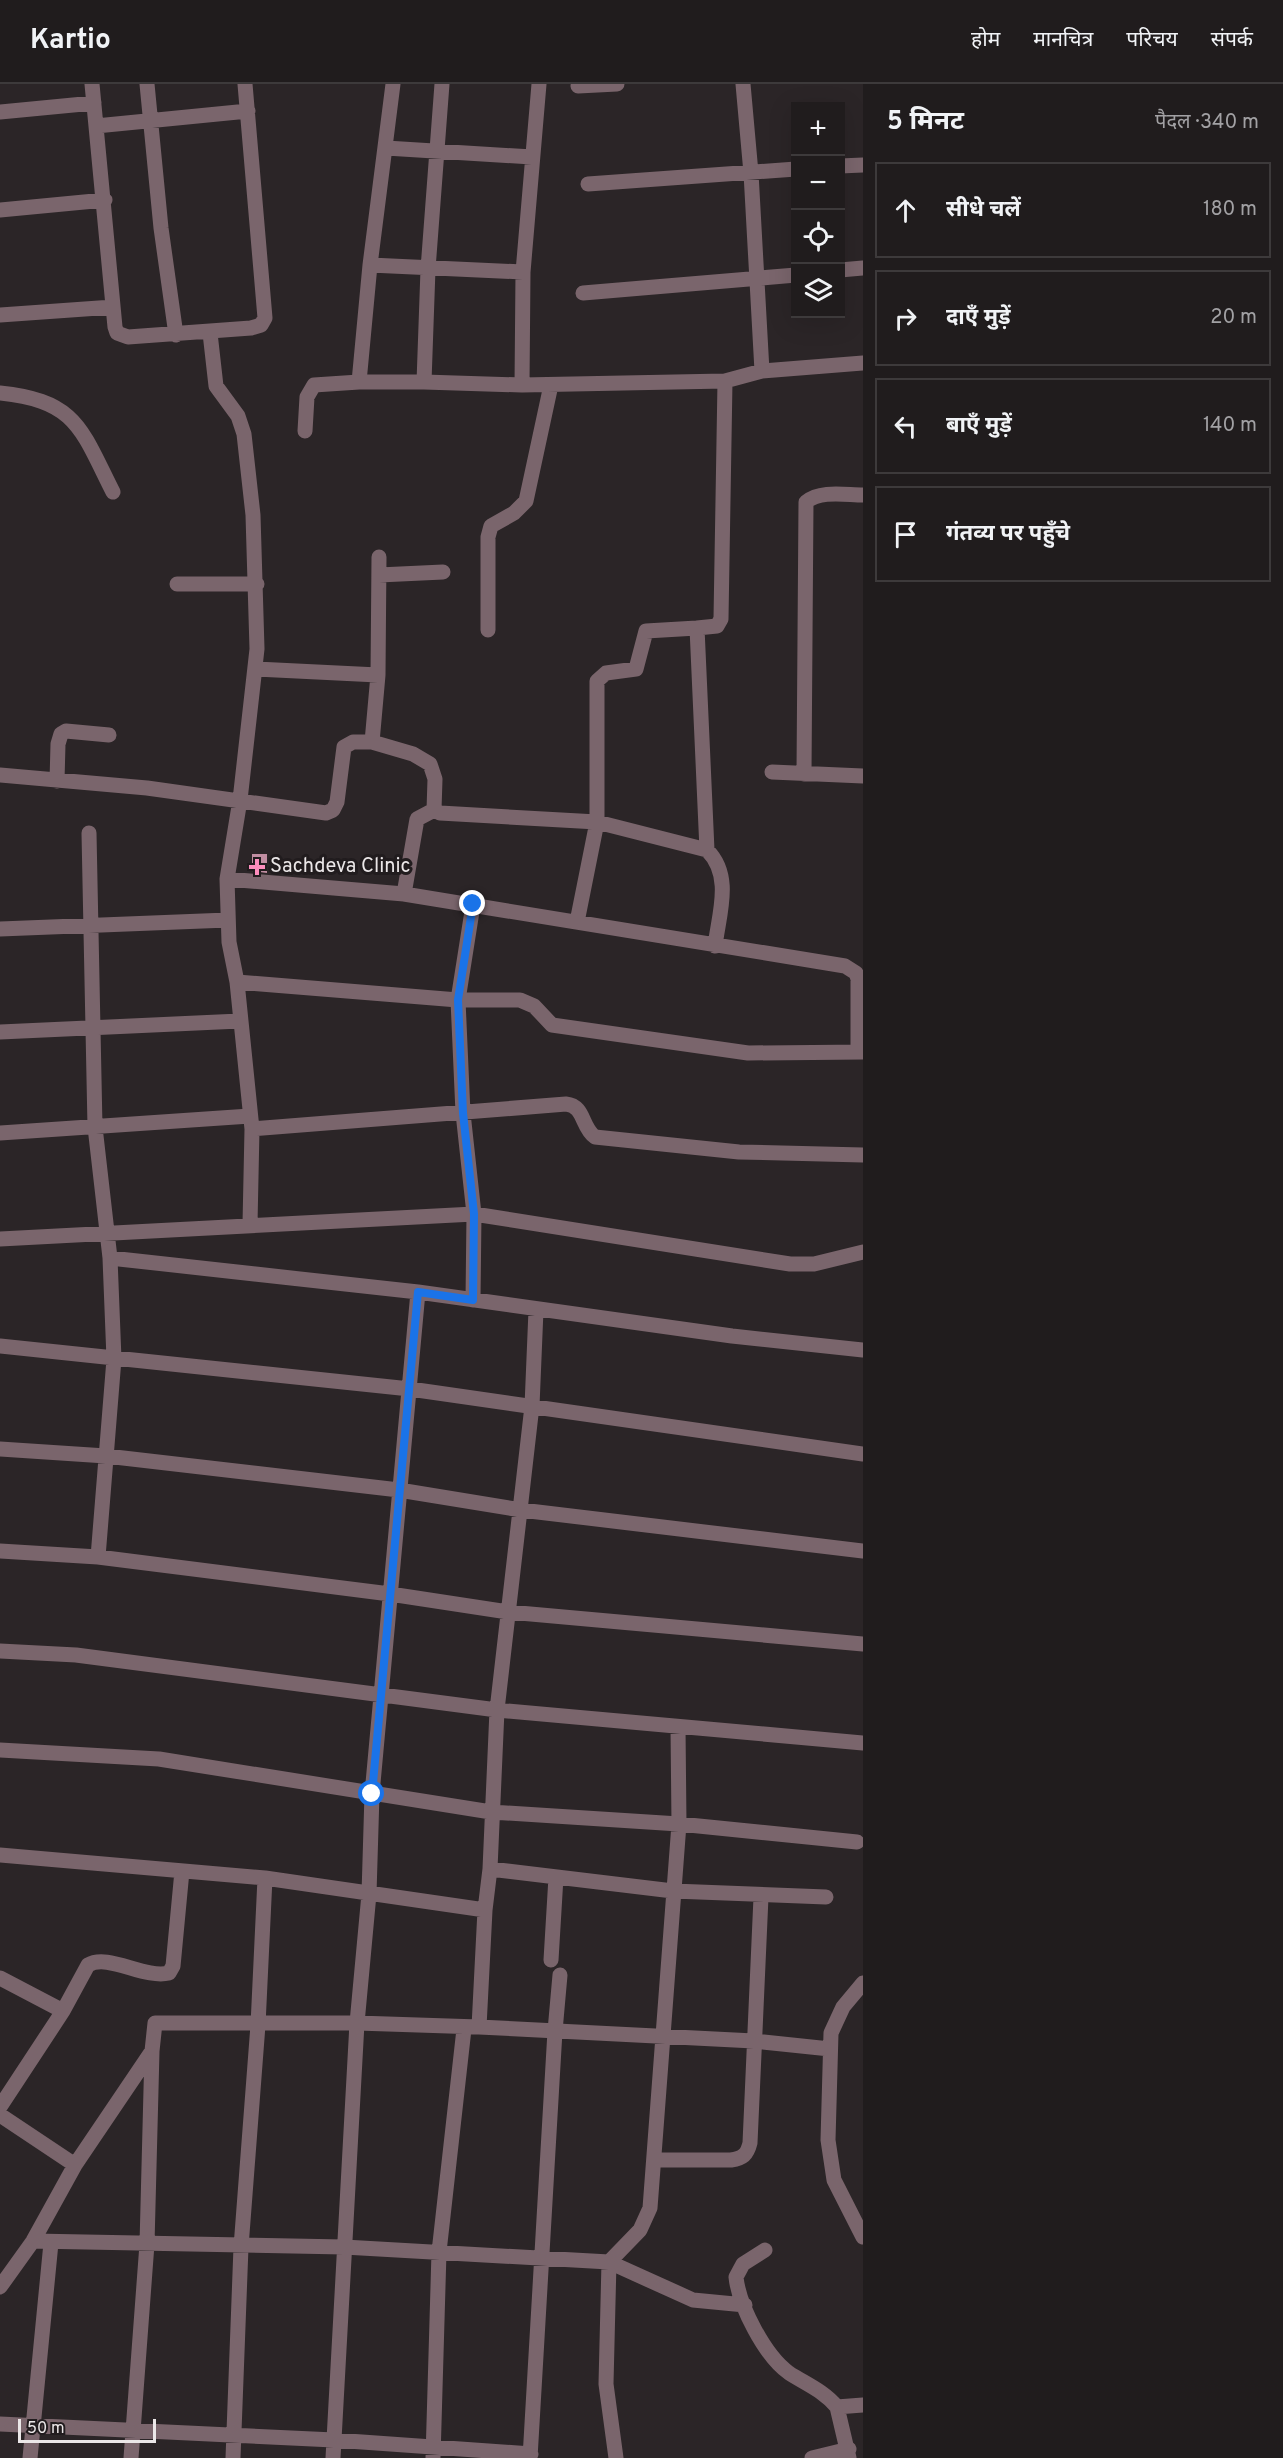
<!DOCTYPE html>
<html lang="hi">
<meta charset="utf-8">
<style>
body{margin:0;font-family:Overpass,"Noto Sans Devanagari",sans-serif;background:#2d292a;color:#f1f3f6}
.controls{position:absolute;right:18px;top:18px;display:grid;overflow:hidden;border-radius:0px;box-shadow:0 6px 24px #0002}
.controls button{width:54px;height:54px;display:grid;place-items:center;padding:0;border:0;border-bottom:2px solid #3d3a3b;background:#201c1d;color:#f1f3f6;font:30px sans-serif}
.scale{position:absolute;left:18px;bottom:15px;width:138px;box-sizing:border-box;padding-left:6px;border:3px solid #ebe7e8;border-top:0;font-size:16px;line-height:21px;white-space:nowrap;color:#ebe7e8;-webkit-text-stroke:4px #211c1e;paint-order:stroke}
.stop{position:absolute;width:18px;height:18px;margin:-14px;border:4px solid #1a73e8;border-radius:50%;background:#fff}
.stop.end{background:#1a73e8;border-color:#fff;box-shadow:0 2px 6px #0008}
.list{margin:0;padding:0;list-style:none}
h2{display:flex;justify-content:space-between;align-items:center;height:78px;margin:0;padding:0 24px;font-size:26px}
h2 small{font-size:20px;font-weight:400;color:#a2a1a4}
.list li{display:grid;grid-template-columns:39px 1fr auto;gap:18px;align-items:center;box-sizing:border-box;height:96px;margin:0 12px 12px;padding:0 12px;border:2px solid #3d3a3b;border-radius:0px}
.list b{display:block;font-size:22px;white-space:nowrap}
.list em{font-size:20px;font-style:normal;color:#a2a1a4}
.icon{flex:none;width:33px;height:33px;fill:none;stroke:currentColor;stroke-width:2;stroke-linecap:round;stroke-linejoin:round}
.map{position:relative;flex:none;width:863px;height:2374px;overflow:hidden}
header{display:flex;align-items:center;gap:36px;box-sizing:border-box;height:84px;padding:0 30px;background:#201c1d;border-bottom:2px solid #3d3a3b}
header strong{font-size:28px}
nav{display:flex;gap:33px;margin-inline-start:auto;font-size:21px}
main{display:flex}
aside{flex:1;background:#201c1d}
.map>svg:first-child{display:block}
.building{fill:#c18ea2}
.lines{fill:none;stroke-linecap:round;stroke-linejoin:round}
.street{stroke:#7a656c;stroke-width:15}
.route{stroke:#1a73e8;stroke-width:8}
.poi-dot{fill:#fe8ebd;stroke:#211c1e;stroke-width:2}
.labels{text-anchor:middle;dominant-baseline:central;stroke-width:6;stroke-linejoin:round;paint-order:stroke}
.poi-label{font-size:20px;fill:#ebe7e8;stroke:#211c1e;text-anchor:start}
</style>
<header>
<strong>Kartio</strong>
<nav><a>होम</a><a>मानचित्र</a><a>परिचय</a><a>संपर्क</a></nav>
</header>
<main>
<div class="map">
<svg width="863" height="2374" viewBox="0 0 863 2374">
<rect width="100%" height="100%" fill="#2b2527"/>
<path class="building" d="M 252,770 L 267,770 L 267,789 L 252,787 Z"/>
<g class="lines">
<path class="street" d="M 92,0 L 115,243 L 117,249 L 128,253 L 251,244 L 261,241 L 265,234 L 245,0
M 147,0 L 161,144 L 176,251
M 393,0 L 370,181 L 523,188
M 442,0 L 428,185 L 424,298 L 522,301 L 725,297 L 721,535 L 717,542 L 697,544 L 707,766 C 733,792 719,829 715,862
M 743,0 L 751,89 L 762,287
M 578,2 L 617,0
M 0,28 L 94,19
M 96,42 L 248,27
M 386,64 L 532,73
M 840,82 L 863,81
M 588,100 L 796,85
M 0,126 L 105,116
M 370,181 L 359,298 L 424,298
M 840,186 L 863,184
M 583,209 L 796,191
M 0,231 L 113,223
M 210,249 L 216,302 L 238,332 L 244,350 L 253,431 L 257,565 L 240,716 L 227,795 L 229,858 L 237,898 L 252,1045 L 250,1140
M 725,297 L 762,287 L 863,279
M 522,301 L 523,188 L 539,0
M 0,309 C 77,317 81,345 113,408
M 305,347 L 307,313 L 314,301 L 359,298
M 379,491 L 443,488
M 177,500 L 257,500
M 488,546 L 488,453 L 491,442 L 514,429 L 526,417 L 551,301
M 256,585 L 378,591 L 379,473
M 378,591 L 372,658 L 413,670 L 430,680 L 435,695 L 434,726 L 440,729 L 597,738 L 707,766
M 772,688 L 863,692
M 804,690 L 806,418 C 821,406 845,411 863,411
M 0,691 L 147,704 L 326,729 L 333,726 L 337,718 L 344,663 L 353,658 L 372,658
M 57,697 L 58,660 L 61,650 L 66,647 L 109,651
M 227,795 L 404,810 L 845,882 L 856,889 L 858,895 L 858,968
M 404,810 L 417,735 L 434,726
M 577,838 L 597,738 L 597,597 L 606,589 L 636,585 L 646,547 L 697,544
M 0,845 L 228,836
M 237,898 L 458,916 L 520,916 L 534,922 L 552,941 L 748,969 L 863,968
M 0,948 L 240,937
M 252,1045 L 566,1020 C 585,1022 581,1043 595,1053 L 739,1068 L 863,1071
M 0,1049 L 250,1032
M 0,1155 L 474,1130 L 790,1180 L 814,1180 L 863,1168
M 110,1174 L 418,1208 L 732,1252 L 863,1266
M 473,1216 L 474,1130 L 463,1029 L 458,916 L 473,821
M 0,1262 L 410,1305 L 863,1370
M 0,1365 L 106,1372 L 399,1406 L 521,1426 L 863,1467
M 0,1467 L 98,1473 L 114,1275 L 110,1174 L 95,1043 L 89,749
M 98,1473 L 390,1510 L 508,1528 L 863,1560
M 0,1567 L 76,1571 L 497,1626 L 863,1659
M 0,1666 L 159,1675 L 491,1728 L 679,1740 L 857,1758
M 0,1771 L 265,1794 L 485,1826
M 490,1785 L 673,1807 L 826,1813
M 551,1876 L 556,1793
M 0,1894 L 63,1927
M 863,1899 L 843,1923 L 831,1949 L 828,2056 L 834,2096 L 863,2153
M 479,1943 L 485,1826 L 490,1785 L 497,1626 L 532,1322 L 536,1226
M 0,2023 L 63,1927 L 88,1881 C 108,1869 144,1895 169,1889 L 173,1882 L 182,1787
M 0,2031 L 75,2081
M 654,2076 L 731,2076 C 743,2074 747,2071 750,2059 L 761,1813
M 33,2157 L 344,2163 L 609,2178 L 693,2216 L 745,2221
M 765,2166 L 743,2180 L 736,2193 C 739,2222 765,2272 789,2289 C 806,2300 824,2307 837,2323 L 863,2321
M 0,2203 L 33,2157 L 75,2081 L 152,1967
M 837,2323 L 849,2374
M 0,2340 L 334,2356 L 531,2370
M 30,2374 L 51,2159
M 131,2374 L 147,2160 L 152,1967 L 155,1939 L 357,1939 L 479,1943 L 754,1957 L 830,1965
M 233,2374 L 241,2163 L 258,1941 L 265,1794
M 333,2374 L 357,1939 L 369,1810 L 372,1710 L 418,1208
M 433,2374 L 439,2168 L 464,1945
M 530,2374 L 555,1947 L 560,1891
M 616,2374 L 606,2300 L 609,2178 L 640,2146 L 650,2124 L 679,1740 L 678,1643
M 812,2374 L 849,2365"/>
</g>
<g class="lines">
<path class="route" d="M 372,1710 L 418,1208 L 473,1216 L 474,1130 L 463,1029 L 458,916 L 473,820"/>
</g>
<path class="poi-dot" d="M254 774h6v6h6v6h-6v6h-6v-6h-6v-6h6z"/>
<g class="labels">
<g class="poi-label">
<text x="270" y="783">Sachdeva Clinic</text>
</g>
</g>
</svg>
<div class="controls">
<button>+</button>
<button>−</button>
<button><svg class="icon" aria-label="locate" viewBox="0 0 24 24"><circle cx="12" cy="12" r="6"/><path d="M12 2v4M12 18v4M2 12h4M18 12h4"/></svg></button>
<button><svg class="icon" aria-label="layers" viewBox="0 0 24 24"><path d="M12 4l9 5-9 5-9-5zM3 14l9 5 9-5"/></svg></button>
</div>
<div class="scale">50 m</div>
<div class="stop" style="left:372px;top:1710px"></div>
<div class="stop end" style="left:473px;top:820px"></div>
</div>
<aside>
<h2>5 मिनट<small>पैदल · 340 m</small></h2>
<ul class="list">
<li><svg class="icon" aria-label="ahead" viewBox="0 0 24 24"><path d="M12 20V5M6 11l6-6 6 6"/></svg><div><b>सीधे चलें</b></div><em>180 m</em></li>
<li><svg class="icon" aria-label="right" viewBox="0 0 24 24"><path d="M7 20v-9h11M14 6l5 5-5 5"/></svg><div><b>दाएँ मुड़ें</b></div><em>20 m</em></li>
<li><svg class="icon" aria-label="left" viewBox="0 0 24 24"><path d="M17 20v-9H6M10 6l-5 5 5 5"/></svg><div><b>बाएँ मुड़ें</b></div><em>140 m</em></li>
<li><svg class="icon" aria-label="arrive" viewBox="0 0 24 24"><path d="M6 21V4h12l-3 4 3 4H6"/></svg><div><b>गंतव्य पर पहुँचे</b></div></li>
</ul>
</aside>
</main>
